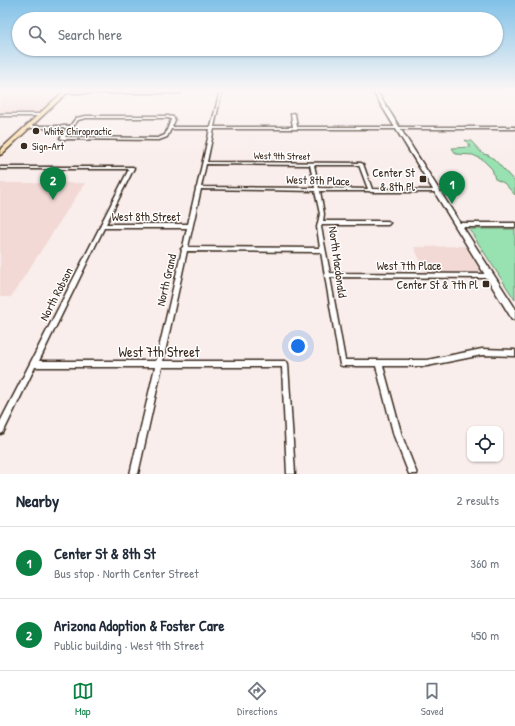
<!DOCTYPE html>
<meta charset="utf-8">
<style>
body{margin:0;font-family:"Patrick Hand",sans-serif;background:#f6f6f7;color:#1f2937}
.controls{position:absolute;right:12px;bottom:12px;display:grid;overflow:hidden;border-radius:8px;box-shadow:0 1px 3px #0004}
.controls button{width:36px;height:36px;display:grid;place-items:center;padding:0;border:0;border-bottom:1px solid #e0e1e3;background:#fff;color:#1f2937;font:20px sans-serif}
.you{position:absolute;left:298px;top:346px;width:14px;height:14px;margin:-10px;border:3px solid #fff;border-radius:50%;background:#1a73e8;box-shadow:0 0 0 6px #1a73e833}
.badge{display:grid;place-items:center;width:26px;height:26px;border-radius:50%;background:#0b8043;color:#fff;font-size:13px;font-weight:700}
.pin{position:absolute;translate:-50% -33px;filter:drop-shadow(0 1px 2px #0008)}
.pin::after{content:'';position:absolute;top:21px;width:14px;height:12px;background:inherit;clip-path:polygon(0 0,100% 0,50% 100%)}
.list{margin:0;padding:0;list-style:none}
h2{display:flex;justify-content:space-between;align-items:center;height:52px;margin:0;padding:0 16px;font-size:17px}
h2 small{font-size:13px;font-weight:400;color:#747a83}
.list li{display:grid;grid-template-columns:26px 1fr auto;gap:12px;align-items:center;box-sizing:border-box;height:72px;padding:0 16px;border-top:1px solid #e0e1e3}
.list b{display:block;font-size:15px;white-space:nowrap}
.list p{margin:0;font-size:13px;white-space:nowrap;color:#747a83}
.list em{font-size:13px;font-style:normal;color:#747a83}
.icon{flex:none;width:22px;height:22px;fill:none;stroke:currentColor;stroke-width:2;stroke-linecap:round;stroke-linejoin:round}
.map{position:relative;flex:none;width:515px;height:474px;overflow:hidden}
.search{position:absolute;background:#fff;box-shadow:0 1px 3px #0004;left:12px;right:12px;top:12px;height:44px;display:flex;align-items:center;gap:10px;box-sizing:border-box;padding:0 14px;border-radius:22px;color:#747a83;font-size:15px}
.sheet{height:196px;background:#fff}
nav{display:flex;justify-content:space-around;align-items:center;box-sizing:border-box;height:56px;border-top:1px solid #e0e1e3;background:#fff;font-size:11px;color:#747a83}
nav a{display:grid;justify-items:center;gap:2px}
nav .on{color:#0b8043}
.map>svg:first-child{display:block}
.built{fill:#f2d9d6}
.green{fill:#98e1b1;stroke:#6a8668}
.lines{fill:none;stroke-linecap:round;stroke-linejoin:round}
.street-casing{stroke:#3b2a1e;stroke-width:3}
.secondary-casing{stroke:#3b2a1e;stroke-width:3}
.primary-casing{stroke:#3b2a1e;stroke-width:3}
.street{fill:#fff;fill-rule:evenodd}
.secondary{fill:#fff;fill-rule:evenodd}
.primary{fill:#fbddab;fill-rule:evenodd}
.poi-dot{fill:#3b2a1e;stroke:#fff;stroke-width:1.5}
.labels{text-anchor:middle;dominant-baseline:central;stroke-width:3;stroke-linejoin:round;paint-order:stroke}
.far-poi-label{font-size:10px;fill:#3b2a1e;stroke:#fff;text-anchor:start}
.far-street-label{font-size:10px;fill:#3b2a1e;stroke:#fff}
.poi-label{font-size:12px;fill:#3b2a1e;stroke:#fff;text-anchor:end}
.street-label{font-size:12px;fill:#3b2a1e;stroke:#fff}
.near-street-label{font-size:14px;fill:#3b2a1e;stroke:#fff}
</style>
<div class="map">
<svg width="515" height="474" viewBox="0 0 515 474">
<rect width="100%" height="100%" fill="#f9eeec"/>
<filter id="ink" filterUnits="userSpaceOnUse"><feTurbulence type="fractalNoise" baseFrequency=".025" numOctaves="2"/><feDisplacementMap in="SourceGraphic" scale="8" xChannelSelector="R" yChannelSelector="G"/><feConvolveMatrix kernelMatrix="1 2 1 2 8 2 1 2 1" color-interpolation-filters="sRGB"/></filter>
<g filter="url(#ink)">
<path class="built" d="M 0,90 L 62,90 L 36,113 L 0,114 Z
M 0,183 L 85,183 L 11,297 L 0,297 Z
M 465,246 L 480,270 L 478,272 L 426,273 L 414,247 Z"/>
<path class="green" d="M 465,140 L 471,141 L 483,154 L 488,155 L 494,159 L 515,182 L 515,195 L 504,183 L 495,179 L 492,169 L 483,160 L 473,155 L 456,154 L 452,148 L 471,147 Z
M 469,229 L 515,229 L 515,300 Z"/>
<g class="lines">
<g class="street-casing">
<path id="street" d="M 220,90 L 222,90 L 214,127 L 293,127 L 291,114 L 293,113 L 295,114 L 297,127 L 515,127 L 515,129 L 214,129 L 207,162 L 361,163 L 363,164 L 372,189 L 439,190 L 439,192 L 371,192 L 369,191 L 320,191 L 324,214 L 323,221 L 388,221 L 390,223 L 388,225 L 322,225 L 321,227 L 330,273 L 490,274 L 492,274 L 493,276 L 492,278 L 490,278 L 330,277 L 345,360 L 427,360 L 482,349 L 515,350 L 515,356 L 482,355 L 427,366 L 383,366 L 402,436 L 417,474 L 409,474 L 394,436 L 376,366 L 342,366 L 340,365 L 321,252 L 187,251 L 163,361 L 285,361 L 287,362 L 288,364 L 295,474 L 287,474 L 282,367 L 162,367 L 138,474 L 130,474 L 155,367 L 35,367 L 3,433 L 0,434 L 0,422 L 100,227 L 100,226 L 129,169 L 0,169 L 0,167 L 133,167 L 134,168 L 106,224 L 188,224 L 196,189 L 196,188 L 197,187 L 210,129 L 171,129 L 167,137 L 159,140 L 62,139 L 60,138 L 68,128 L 28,128 L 26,127 L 28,126 L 70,126 L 76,118 L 86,116 L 168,116 L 173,117 L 175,120 L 172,127 L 211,127 ZM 86,118 L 168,118 L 171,119 L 171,120 L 165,135 L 158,138 L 65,137 L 78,120 ZM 206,164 L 310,165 L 315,188 L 201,187 ZM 314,165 L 359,165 L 368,189 L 319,188 ZM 201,189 L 315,191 L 320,214 L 317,227 L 320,248 L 188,247 ZM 104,228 L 187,228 L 183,247 L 181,249 L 182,250 L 156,361 L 39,361 Z
M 66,91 L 181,91 L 182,92 L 181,93 L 65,93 L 65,92 Z
M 0,114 L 41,114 L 43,115 L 41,116 L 0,116 Z"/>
</g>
<g class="secondary-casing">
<path id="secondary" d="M 372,90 L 376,90 L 460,223 L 515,223 L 515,227 L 463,227 L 515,308 L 515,320 L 512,319 Z"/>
</g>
<g class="primary-casing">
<path id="primary" d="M 65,90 L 70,90 L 2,154 L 0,155 L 0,150 Z"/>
</g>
<use href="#street" class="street"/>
<use href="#secondary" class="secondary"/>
<use href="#primary" class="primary"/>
</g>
</g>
<linearGradient id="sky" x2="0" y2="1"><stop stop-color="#81c1e8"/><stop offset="0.58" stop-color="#fcf7f6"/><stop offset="1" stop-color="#fcf7f6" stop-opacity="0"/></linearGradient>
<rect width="515" height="156" fill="url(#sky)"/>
<g class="poi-dot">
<circle cx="36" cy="131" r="4"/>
<circle cx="24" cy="146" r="4"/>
<rect x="419" y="175" width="8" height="8" rx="2"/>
<rect x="482" y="280" width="8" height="8" rx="2"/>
</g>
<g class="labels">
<g class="far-poi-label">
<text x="44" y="131">White Chiropractic</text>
<text x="32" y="146">Sign-Art</text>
</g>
<g class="far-street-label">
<text transform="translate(282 156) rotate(1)">West 9th Street</text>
</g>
<g class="poi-label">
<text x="415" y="172">Center St<tspan x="415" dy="14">&amp; 8th Pl</tspan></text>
<text x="478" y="284">Center St &amp; 7th Pl</text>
</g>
<g class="street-label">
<text transform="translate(318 180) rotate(2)">West 8th Place</text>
<text x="146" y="216">West 8th Street</text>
<text transform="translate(338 262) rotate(82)">North Macdonald</text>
<text x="409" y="265">West 7th Place</text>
<text transform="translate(166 280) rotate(-77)">North Grand</text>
<text transform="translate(56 294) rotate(-63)">North Robson</text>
</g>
<g class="near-street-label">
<text x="159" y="351">West 7th Street</text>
</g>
</g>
</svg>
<div class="controls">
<button><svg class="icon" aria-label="locate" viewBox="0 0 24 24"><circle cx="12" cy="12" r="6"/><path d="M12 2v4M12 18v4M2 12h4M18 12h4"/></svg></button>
</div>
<div class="you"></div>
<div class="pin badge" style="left:452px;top:204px">1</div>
<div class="pin badge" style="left:53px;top:200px">2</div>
<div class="search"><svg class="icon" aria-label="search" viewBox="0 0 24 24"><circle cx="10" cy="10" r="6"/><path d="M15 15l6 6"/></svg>Search here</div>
</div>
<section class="sheet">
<h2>Nearby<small>2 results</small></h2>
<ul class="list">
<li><span class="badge">1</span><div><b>Center St &amp; 8th St</b><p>Bus stop · North Center Street</p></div><em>360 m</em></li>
<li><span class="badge">2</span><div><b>Arizona Adoption &amp; Foster Care</b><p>Public building · West 9th Street</p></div><em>450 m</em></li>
</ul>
</section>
<nav>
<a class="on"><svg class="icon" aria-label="map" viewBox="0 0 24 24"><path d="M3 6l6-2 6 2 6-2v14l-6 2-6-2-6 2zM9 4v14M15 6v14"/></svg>Map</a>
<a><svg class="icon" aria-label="directions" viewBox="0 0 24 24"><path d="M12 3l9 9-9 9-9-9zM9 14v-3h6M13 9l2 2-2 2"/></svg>Directions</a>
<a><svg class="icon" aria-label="saved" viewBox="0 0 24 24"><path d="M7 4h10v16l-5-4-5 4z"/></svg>Saved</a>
</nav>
